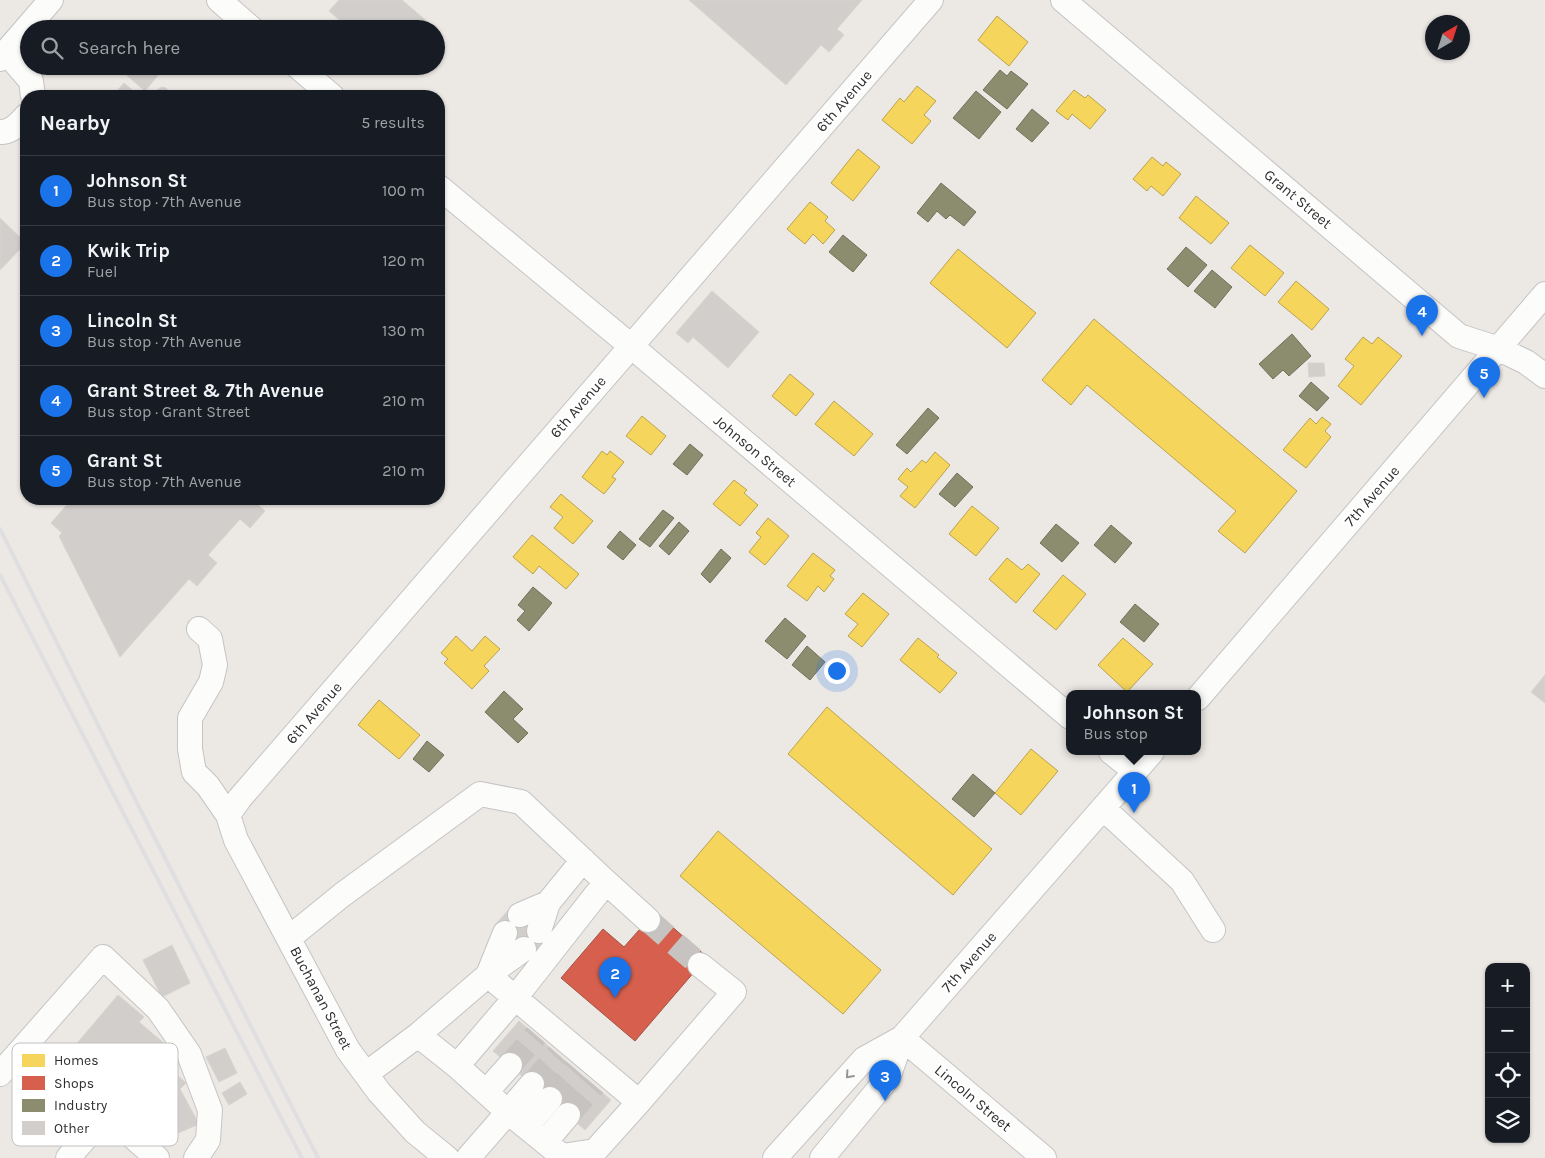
<!DOCTYPE html>
<meta charset="utf-8">
<style>
body{margin:0;font-family:Karla,sans-serif;background:#242831;color:#f1f3f6}
.controls{position:absolute;right:15px;bottom:15px;display:grid;overflow:hidden;border-radius:10px;box-shadow:0 1px 4px #0004}
.controls button{width:45px;height:45px;display:grid;place-items:center;padding:0;border:0;border-bottom:1px solid #363941;background:#171b24;color:#f1f3f6;font:25px sans-serif}
.compass{position:absolute;left:1425px;top:15px;width:45px;height:45px;border-radius:50%;background:#171b24;box-shadow:0 1px 4px #0004;rotate:39deg}
.you{position:absolute;left:836px;top:670px;width:18px;height:18px;margin:-12px;border:4px solid #fff;border-radius:50%;background:#1a73e8;box-shadow:0 0 0 8px #1a73e833}
.badge{display:grid;place-items:center;width:32px;height:32px;border-radius:50%;background:#1a73e8;color:#fff;font-size:16px;font-weight:700}
.pin{position:absolute;translate:-50% -41px;filter:drop-shadow(0 1px 2px #0008)}
.pin::after{content:'';position:absolute;top:26px;width:18px;height:15px;background:inherit;clip-path:polygon(0 0,100% 0,50% 100%)}
.popup{position:absolute;left:1066px;top:690px;width:135px;height:65px;box-sizing:border-box;display:grid;place-content:center;border-radius:10px;background:#171b24;filter:drop-shadow(0 1px 4px #0005);font-size:16px;white-space:nowrap;color:#9ea1a6}
.popup b{font-size:19px;color:#f1f3f6}
.popup::after{content:'';position:absolute;left:50%;top:100%;margin-left:-10px;border:10px solid transparent;border-top-color:#171b24}
.list{margin:0;padding:0;list-style:none}
h2{display:flex;justify-content:space-between;align-items:center;height:65px;margin:0;padding:0 20px;font-size:21px}
h2 small{font-size:16px;font-weight:400;color:#9ea1a6}
.list li{display:grid;grid-template-columns:32px 1fr auto;gap:15px;align-items:center;box-sizing:border-box;height:70px;padding:0 20px;border-top:1px solid #363941}
.list b{display:block;font-size:19px;white-space:nowrap}
.list p{margin:0;font-size:16px;white-space:nowrap;color:#9ea1a6}
.list em{font-size:16px;font-style:normal;color:#9ea1a6}
.icon{flex:none;width:28px;height:28px;fill:none;stroke:currentColor;stroke-width:2;stroke-linecap:round;stroke-linejoin:round}
.map{position:relative;flex:none;width:1545px;height:1158px;overflow:hidden}
.search{position:absolute;background:#171b24;box-shadow:0 1px 4px #0004;left:20px;top:20px;width:425px;height:55px;display:flex;align-items:center;gap:12px;box-sizing:border-box;padding:0 18px;border-radius:28px;color:#9ea1a6;font-size:19px}
.panel{position:absolute;background:#171b24;box-shadow:0 1px 4px #0004;left:20px;top:90px;width:425px;height:415px;border-radius:20px}
.map>svg:first-child{display:block}
.homes{fill:#f6d55c;stroke:#baa34e}
.shops{fill:#d6604d;stroke:#a45144}
.industry{fill:#8c8c6e;stroke:#70705b}
.building{fill:#d1cecb;stroke:#d7d4d0}
.lines{fill:none;stroke-linecap:round;stroke-linejoin:round}
.minor-tunnel{stroke:#c6c3c0;stroke-width:24;stroke-dasharray:24 12;stroke-linecap:butt}
.minor-casing{stroke:#c5c4c5;stroke-width:26}
.minor{stroke:#fcfcfb;stroke-width:24}
.rail{stroke:#dfdfe1;stroke-width:4}
.oneway{stroke:#959594}
.labels{text-anchor:middle;dominant-baseline:central;stroke-width:5;stroke-linejoin:round;paint-order:stroke}
.street-label{font-size:15px;fill:#2e2e2e;stroke:#fff}
.key{fill:#fff;stroke:#c0c0c0;stroke-width:1}
.key-label{font-size:14px;fill:#2e2e2e}
</style>
<div class="map">
<svg width="1545" height="1158" viewBox="0 0 1545 1158">
<rect width="100%" height="100%" fill="#ece8e4"/>
<path class="homes" d="M 997,16 L 1028,42 L 1009,66 L 978,40 Z
M 917,86 L 936,101 L 924,115 L 931,121 L 912,144 L 882,120 L 900,98 L 904,102 Z
M 1074,90 L 1085,98 L 1088,95 L 1106,110 L 1090,129 L 1072,114 L 1068,120 L 1056,111 Z
M 858,149 L 880,167 L 853,201 L 831,183 Z
M 1152,157 L 1163,166 L 1166,162 L 1181,174 L 1163,196 L 1151,186 L 1147,191 L 1133,179 Z
M 1196,196 L 1229,223 L 1211,244 L 1179,218 Z
M 810,202 L 828,217 L 825,221 L 835,230 L 823,244 L 813,234 L 805,244 L 787,229 Z
M 1250,245 L 1284,273 L 1265,296 L 1231,268 Z
M 958,249 L 1036,313 L 1007,348 L 930,283 Z
M 1296,281 L 1329,309 L 1312,330 L 1278,302 Z
M 1094,319 L 1297,491 L 1245,553 L 1218,531 L 1236,511 L 1087,385 L 1071,405 L 1042,380 Z
M 1363,337 L 1372,344 L 1378,337 L 1402,356 L 1361,405 L 1338,386 L 1354,366 L 1345,359 Z
M 790,374 L 814,394 L 796,416 L 772,396 Z
M 834,401 L 873,434 L 854,456 L 815,424 Z
M 642,416 L 666,436 L 651,455 L 626,436 Z
M 1322,417 L 1331,424 L 1325,431 L 1331,437 L 1306,468 L 1283,450 L 1310,418 L 1316,424 Z
M 602,451 L 607,455 L 610,451 L 624,462 L 612,477 L 616,479 L 604,494 L 582,477 Z
M 935,452 L 950,465 L 915,508 L 900,496 L 908,487 L 898,479 L 907,468 L 911,472 L 922,460 L 926,463 Z
M 734,480 L 747,490 L 744,493 L 758,505 L 740,526 L 713,504 Z
M 561,494 L 593,521 L 573,544 L 554,528 L 563,517 L 550,507 Z
M 972,506 L 999,528 L 976,556 L 949,534 Z
M 768,518 L 789,536 L 765,565 L 749,552 L 761,537 L 756,533 Z
M 532,535 L 579,574 L 566,589 L 539,566 L 533,574 L 513,557 Z
M 813,553 L 835,570 L 830,576 L 834,579 L 824,592 L 818,586 L 807,601 L 787,586 Z
M 1007,558 L 1022,570 L 1028,564 L 1040,574 L 1016,603 L 989,579 Z
M 1063,575 L 1086,594 L 1056,630 L 1033,611 Z
M 863,593 L 889,614 L 862,647 L 848,636 L 858,624 L 845,614 Z
M 456,636 L 472,651 L 485,636 L 500,649 L 484,666 L 489,671 L 472,689 L 444,663 L 448,659 L 441,653 Z
M 918,638 L 939,655 L 937,657 L 957,673 L 940,693 L 900,660 Z
M 1123,638 L 1153,664 L 1127,692 L 1098,665 Z
M 379,700 L 420,735 L 399,759 L 358,725 Z
M 827,707 L 992,849 L 953,895 L 788,754 Z
M 1031,749 L 1058,771 L 1021,815 L 995,793 Z
M 718,831 L 881,970 L 843,1014 L 680,876 Z"/>
<path class="shops" d="M 655,912 L 707,957 L 635,1041 L 561,978 L 603,929 L 624,947 Z"/>
<path class="industry" d="M 1000,70 L 1007,76 L 1011,71 L 1028,84 L 1007,109 L 983,90 Z
M 976,91 L 1001,112 L 979,139 L 953,118 Z
M 1032,109 L 1049,123 L 1032,142 L 1016,129 Z
M 941,183 L 976,212 L 964,226 L 950,215 L 946,219 L 937,211 L 928,222 L 917,213 Z
M 843,235 L 867,255 L 853,272 L 829,252 Z
M 1186,247 L 1207,265 L 1188,287 L 1167,269 Z
M 1212,270 L 1232,287 L 1215,308 L 1194,291 Z
M 1292,334 L 1311,356 L 1289,376 L 1283,370 L 1273,379 L 1259,364 Z
M 1311,382 L 1329,398 L 1317,411 L 1299,396 Z
M 928,408 L 939,418 L 907,454 L 896,445 Z
M 690,444 L 703,455 L 687,475 L 673,464 Z
M 957,473 L 973,487 L 955,507 L 939,494 Z
M 663,510 L 674,518 L 650,547 L 639,539 Z
M 679,522 L 689,531 L 669,555 L 659,546 Z
M 1056,524 L 1079,543 L 1062,562 L 1040,543 Z
M 1111,525 L 1132,543 L 1115,563 L 1094,545 Z
M 620,531 L 636,545 L 623,560 L 607,547 Z
M 721,549 L 731,558 L 710,583 L 701,574 Z
M 533,587 L 552,603 L 529,631 L 517,620 L 525,611 L 518,605 Z
M 1135,604 L 1159,624 L 1144,642 L 1120,622 Z
M 785,618 L 806,636 L 787,659 L 765,641 Z
M 807,646 L 825,662 L 810,680 L 792,665 Z
M 504,691 L 523,709 L 513,719 L 528,733 L 518,743 L 485,712 Z
M 427,741 L 444,755 L 429,772 L 413,759 Z
M 973,774 L 995,793 L 974,817 L 952,799 Z"/>
<path class="building" d="M 339,0 L 402,0 L 436,29 L 350,29 L 329,11 Z
M 689,0 L 862,0 L 837,29 L 844,35 L 829,52 L 821,45 L 786,85 Z
M 116,66 L 150,66 L 159,74 L 145,91 Z
M 124,83 L 136,93 L 133,96 L 121,96 L 116,92 Z
M 162,87 L 166,88 L 169,92 L 168,96 L 156,96 L 157,90 Z
M 0,218 L 26,243 L 0,270 Z
M 712,291 L 759,332 L 728,368 L 693,337 L 688,343 L 676,333 Z
M 1308,363 L 1324,363 L 1325,376 L 1309,377 Z
M 72,499 L 258,499 L 255,502 L 265,511 L 250,528 L 240,519 L 208,555 L 217,563 L 197,586 L 189,579 L 120,657 L 59,536 L 62,533 L 51,523 Z
M 1545,675 L 1545,703 L 1531,692 Z
M 511,907 L 549,940 L 534,958 L 495,925 Z
M 172,945 L 190,983 L 162,997 L 143,960 Z
M 118,995 L 144,1017 L 139,1022 L 179,1056 L 169,1068 L 186,1083 L 180,1089 L 199,1124 L 169,1137 L 151,1104 L 146,1110 L 73,1048 Z
M 519,1021 L 611,1100 L 585,1130 L 493,1051 Z
M 225,1048 L 237,1073 L 219,1082 L 206,1057 Z
M 240,1082 L 247,1094 L 229,1105 L 222,1093 Z"/>
<g class="lines">
<path class="minor-tunnel" d="M 648,920 L 700,965
M 510,1065 L 536,1035
M 532,1084 L 558,1055
M 550,1099 L 576,1070
M 568,1115 L 594,1085"/>
<g class="minor-casing">
<path id="minor" d="M 219,0 L 252,29
M 1063,0 L 1459,336 L 1499,349 L 1526,362 L 1545,376
M 6,52 L 31,81 L 33,96
M 0,59 L 51,0
M 297,66 L 332,96
M 0,132 C 10,133 20,123 26,116
M 439,187 L 631,346 L 1070,717
M 199,629 L 210,639 L 215,665 L 211,682 L 190,718 L 190,749 L 194,772 L 208,786 L 228,815 L 236,840 L 348,1050 L 379,1092 L 415,1132 L 447,1158
M 1198,698 L 1545,294
M 1111,752 L 1135,771
M 1103,808 L 1182,881 L 1213,930
M 228,815 L 240,798 L 931,0
M 606,882 L 648,920
M 520,915 L 548,903
M 539,931 L 548,903 L 583,860
M 289,938 L 342,895 L 480,794 L 521,802 L 606,882 L 515,998 L 457,1066
M 488,975 L 639,1102 L 595,1151 L 562,1156 L 508,1112 L 532,1084
M 488,975 L 505,933
M 418,1035 L 488,975 L 524,949
M 902,1038 L 1044,1158
M 28,1044 L 157,1158
M 0,1074 L 103,957 L 158,1009 L 189,1054 L 210,1110 L 208,1140 L 196,1158
M 366,1074 L 418,1035 L 457,1066 L 508,1112 L 468,1158
M 486,1092 L 510,1065
M 639,1102 L 734,992 L 700,965
M 526,1127 L 550,1099
M 545,1142 L 568,1115
M 68,1158 L 107,1113
M 775,1158 L 864,1059 L 902,1038 L 1152,752
M 822,1158 L 888,1078 L 902,1038"/>
</g>
<use href="#minor" class="minor"/>
<path class="rail" d="M 0,529 L 136,801 L 318,1158
M 0,575 L 302,1158"/>
</g>
<defs><path id="oneway-chevron" d="M-2-3.5L2.5 0L-2 3.5" fill="none" stroke-width="1.6" stroke-linecap="round" stroke-linejoin="round" transform="scale(1.25)"/></defs>
<use class="oneway" href="#oneway-chevron" transform="translate(849 1075) rotate(132)"/>
<g class="labels">
<g class="street-label">
<text transform="translate(844 101) rotate(-49)">6th Avenue</text>
<text transform="translate(1298 199) rotate(40)">Grant Street</text>
<text transform="translate(578 407) rotate(-49)">6th Avenue</text>
<text transform="translate(755 451) rotate(40)">Johnson Street</text>
<text transform="translate(1372 496) rotate(-49)">7th Avenue</text>
<text transform="translate(314 713) rotate(-49)">6th Avenue</text>
<text transform="translate(969 962) rotate(-49)">7th Avenue</text>
<text transform="translate(321 998) rotate(62)">Buchanan Street</text>
<text transform="translate(973 1098) rotate(40)">Lincoln Street</text>
</g>
</g>
<rect x="12" y="1043" width="166" height="103" rx="8" class="key"/>
<rect x="22" y="1054" width="23" height="13" fill="#f6d55c"/>
<rect x="22" y="1076" width="23" height="14" fill="#d6604d"/>
<rect x="22" y="1099" width="23" height="13" fill="#8c8c6e"/>
<rect x="22" y="1121" width="23" height="14" fill="#d1cecb"/>
<g class="key-label">
<text x="54" y="1065">Homes</text>
<text x="54" y="1088">Shops</text>
<text x="54" y="1110">Industry</text>
<text x="54" y="1133">Other</text>
</g>
</svg>
<div class="controls">
<button>+</button>
<button>−</button>
<button><svg class="icon" aria-label="locate" viewBox="0 0 24 24"><circle cx="12" cy="12" r="6"/><path d="M12 2v4M12 18v4M2 12h4M18 12h4"/></svg></button>
<button><svg class="icon" aria-label="layers" viewBox="0 0 24 24"><path d="M12 4l9 5-9 5-9-5zM3 14l9 5 9-5"/></svg></button>
</div>
<svg class="compass" viewBox="-18 -18 36 36"><path d="M0-13l5 13h-10z" fill="#e53935"/><path d="M0 13l5-13h-10z" fill="#9ea1a6"/></svg>
<div class="you"></div>
<div class="pin badge" style="left:1134px;top:813px">1</div>
<div class="popup"><b>Johnson St</b>Bus stop</div>
<div class="pin badge" style="left:615px;top:998px">2</div>
<div class="pin badge" style="left:885px;top:1101px">3</div>
<div class="pin badge" style="left:1422px;top:336px">4</div>
<div class="pin badge" style="left:1484px;top:398px">5</div>
<div class="search"><svg class="icon" aria-label="search" viewBox="0 0 24 24"><circle cx="10" cy="10" r="6"/><path d="M15 15l6 6"/></svg>Search here</div>
<section class="panel">
<h2>Nearby<small>5 results</small></h2>
<ul class="list">
<li><span class="badge">1</span><div><b>Johnson St</b><p>Bus stop · 7th Avenue</p></div><em>100 m</em></li>
<li><span class="badge">2</span><div><b>Kwik Trip</b><p>Fuel</p></div><em>120 m</em></li>
<li><span class="badge">3</span><div><b>Lincoln St</b><p>Bus stop · 7th Avenue</p></div><em>130 m</em></li>
<li><span class="badge">4</span><div><b>Grant Street &amp; 7th Avenue</b><p>Bus stop · Grant Street</p></div><em>210 m</em></li>
<li><span class="badge">5</span><div><b>Grant St</b><p>Bus stop · 7th Avenue</p></div><em>210 m</em></li>
</ul>
</section>
</div>
